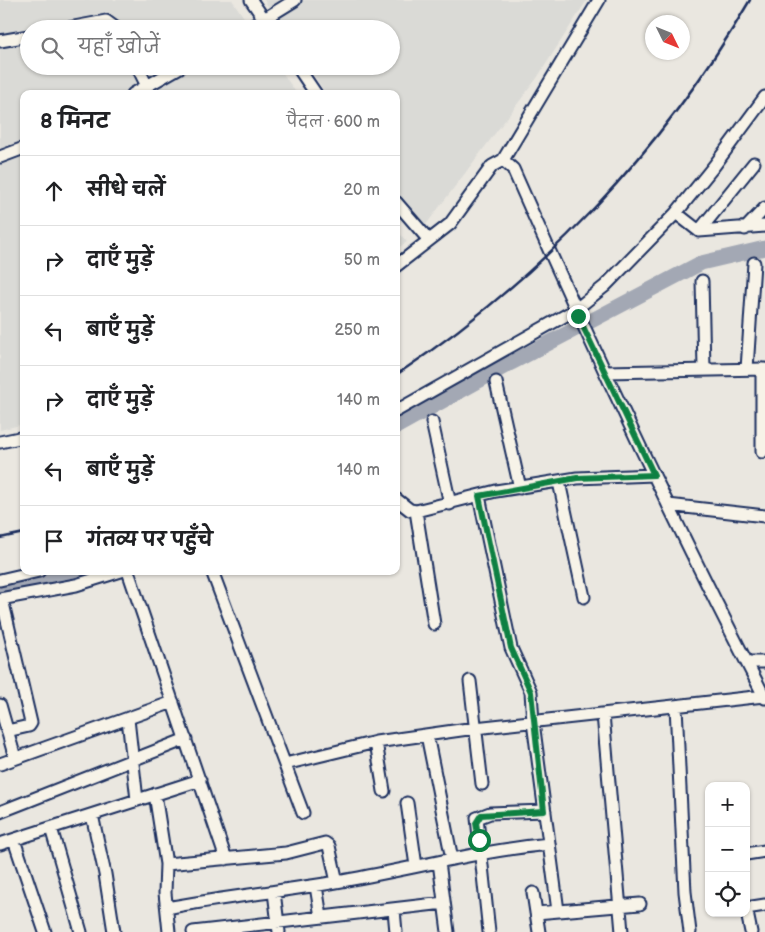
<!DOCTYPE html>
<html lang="hi">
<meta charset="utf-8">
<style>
body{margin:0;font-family:"Balsamiq Sans","Playpen Sans Deva",sans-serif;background:#f6f6f6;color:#202124}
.controls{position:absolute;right:15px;bottom:15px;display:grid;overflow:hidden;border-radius:10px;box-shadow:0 1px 4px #0004}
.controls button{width:45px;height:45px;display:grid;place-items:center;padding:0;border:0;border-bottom:1px solid #e0e0e0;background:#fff;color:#202124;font:25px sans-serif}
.compass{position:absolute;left:645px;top:15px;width:45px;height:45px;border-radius:50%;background:#fff;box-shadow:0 1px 4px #0004;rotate:133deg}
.stop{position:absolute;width:15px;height:15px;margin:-11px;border:4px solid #0b8043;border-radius:50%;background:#fff}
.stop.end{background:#0b8043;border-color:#fff;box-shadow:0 1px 5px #0008}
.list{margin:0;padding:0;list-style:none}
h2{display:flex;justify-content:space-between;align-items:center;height:65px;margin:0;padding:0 20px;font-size:21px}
h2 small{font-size:16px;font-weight:400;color:#757577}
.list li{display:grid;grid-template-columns:32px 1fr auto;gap:15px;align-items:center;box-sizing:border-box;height:70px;padding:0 20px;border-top:1px solid #e0e0e0}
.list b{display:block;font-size:19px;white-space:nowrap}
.list em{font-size:16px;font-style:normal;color:#757577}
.icon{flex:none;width:28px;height:28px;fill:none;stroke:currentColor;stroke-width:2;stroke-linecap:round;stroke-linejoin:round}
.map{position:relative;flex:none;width:765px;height:932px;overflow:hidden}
.search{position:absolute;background:#fff;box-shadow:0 1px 4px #0004;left:20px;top:20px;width:380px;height:55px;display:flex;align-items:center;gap:12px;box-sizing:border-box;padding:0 18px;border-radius:28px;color:#757577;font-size:19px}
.panel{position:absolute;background:#fff;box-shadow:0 1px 4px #0004;left:20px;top:90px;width:380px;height:485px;border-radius:10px}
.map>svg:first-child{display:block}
.built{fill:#dadad6}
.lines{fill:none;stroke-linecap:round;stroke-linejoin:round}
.river{stroke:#a3a8b4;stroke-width:15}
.minor-casing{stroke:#1b2f5e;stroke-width:15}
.minor{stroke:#f7f3e8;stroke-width:11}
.rail{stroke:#1b2f5e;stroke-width:2.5}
.route{stroke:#0b8043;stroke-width:6}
</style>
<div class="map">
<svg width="765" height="932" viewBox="0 0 765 932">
<rect width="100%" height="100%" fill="#eae7e0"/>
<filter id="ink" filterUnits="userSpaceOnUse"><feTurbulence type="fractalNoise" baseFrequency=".02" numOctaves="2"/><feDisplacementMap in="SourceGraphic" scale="10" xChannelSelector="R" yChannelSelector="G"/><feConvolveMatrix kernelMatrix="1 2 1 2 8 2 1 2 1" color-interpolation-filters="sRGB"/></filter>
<g filter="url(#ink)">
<path class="built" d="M 0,0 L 232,0 L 252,29 L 29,29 L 29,66 L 278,66 L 297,94 L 24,94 L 24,424 L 0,430 Z
M 264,0 L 587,0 L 537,78 L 425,226 L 396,189 L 396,94 L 326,94 L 308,66 L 391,66 L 391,29 L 283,29 Z
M 396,229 L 407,242 L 396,249 Z"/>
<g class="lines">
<path class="river" d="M 396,427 L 511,363 L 701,263 L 765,248
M 0,587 L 81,571"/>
<g class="minor-casing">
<path id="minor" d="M 251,0 L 271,29
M 63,29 L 106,21 L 117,29
M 248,29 L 295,0
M 0,41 L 29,36
M 137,66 L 147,86
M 297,66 L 316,94
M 133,94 L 182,66
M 0,157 L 24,148
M 503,160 L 513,169 C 592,348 675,525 765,698
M 396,202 L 428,239
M 676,213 L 699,231 L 765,226
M 745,229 L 765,208
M 699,231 L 754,163
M 396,266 L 450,224 L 492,166 L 503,160 L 599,0
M 702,281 L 704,369
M 747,369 L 754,263
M 762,369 L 762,452
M 605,372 L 765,369
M 496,382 L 520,488
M 396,411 L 575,310 L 605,286 L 676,213 L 714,166 L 765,97
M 432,422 L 450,504
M 0,442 L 24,437
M 559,482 L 584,597
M 479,496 L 511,648 L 531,692 L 533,722 L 558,911
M 396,499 L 410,510 L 416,511 L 496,491 L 577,478 L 654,475
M 668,505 L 765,516
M 416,511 L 434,624
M 128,571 L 226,859
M 212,571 L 303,813
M 0,580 L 39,571
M 0,599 L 76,585 L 121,571
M 2,599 L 31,723 L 29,726 L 7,731
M 747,662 L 765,662
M 470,681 L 482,784
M 0,705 L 15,758
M 676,706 L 685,892 L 690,932
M 603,714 L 622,932
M 128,719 L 137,800
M 427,735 L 452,859
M 376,742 L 384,791
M 0,764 L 173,702
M 285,764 L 376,742 L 475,728 L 764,696
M 155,794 L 166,864 L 165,893 L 169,932
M 407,803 L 416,866
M 0,812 L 186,739
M 92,815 L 105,874 L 114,932
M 51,828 L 81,932
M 14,840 L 45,932
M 0,844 L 200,780
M 746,854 L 765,851
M 439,862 L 448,932
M 166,864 L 286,853 L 325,843 L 329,846 L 337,882
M 316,886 L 321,917
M 274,892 L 279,932
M 533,893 L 539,932
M 167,908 C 223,897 279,892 336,882 C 407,870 477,851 549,844
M 746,908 L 751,932
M 746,908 L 765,905
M 394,910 L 396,932
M 536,913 L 640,904
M 193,932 L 444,903
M 489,932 L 477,818 L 490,813 L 545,811"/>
</g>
<use href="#minor" class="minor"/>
<path class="rail" d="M 396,375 C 541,278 662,151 750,0
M 0,538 L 24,533"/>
</g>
</g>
<g class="lines" filter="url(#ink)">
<path class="route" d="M 479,840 L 476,823 L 481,815 L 544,811 L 531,692 L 511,648 L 479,496 L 577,478 L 654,475 L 578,316"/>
</g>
</svg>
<div class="controls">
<button>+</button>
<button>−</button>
<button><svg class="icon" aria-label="locate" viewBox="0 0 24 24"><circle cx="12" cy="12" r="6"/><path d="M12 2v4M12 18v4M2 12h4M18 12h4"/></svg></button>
</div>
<svg class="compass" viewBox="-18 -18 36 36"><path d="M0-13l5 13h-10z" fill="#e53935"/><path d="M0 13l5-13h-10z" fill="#757577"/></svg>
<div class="stop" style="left:479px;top:840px"></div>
<div class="stop end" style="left:578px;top:316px"></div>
<div class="search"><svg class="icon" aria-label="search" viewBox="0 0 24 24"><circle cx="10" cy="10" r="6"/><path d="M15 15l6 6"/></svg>यहाँ खोजें</div>
<section class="panel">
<h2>8 मिनट<small>पैदल · 600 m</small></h2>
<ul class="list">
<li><svg class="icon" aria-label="ahead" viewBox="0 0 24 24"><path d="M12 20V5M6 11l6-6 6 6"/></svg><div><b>सीधे चलें</b></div><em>20 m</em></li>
<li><svg class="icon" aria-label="right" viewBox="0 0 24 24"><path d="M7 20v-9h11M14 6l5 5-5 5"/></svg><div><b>दाएँ मुड़ें</b></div><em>50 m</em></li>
<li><svg class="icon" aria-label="left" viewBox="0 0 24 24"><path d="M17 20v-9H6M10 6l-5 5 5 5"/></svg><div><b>बाएँ मुड़ें</b></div><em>250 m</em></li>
<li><svg class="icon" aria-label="right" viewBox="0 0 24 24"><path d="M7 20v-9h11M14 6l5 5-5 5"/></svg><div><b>दाएँ मुड़ें</b></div><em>140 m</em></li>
<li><svg class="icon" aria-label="left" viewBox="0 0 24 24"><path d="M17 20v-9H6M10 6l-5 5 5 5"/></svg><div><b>बाएँ मुड़ें</b></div><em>140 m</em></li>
<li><svg class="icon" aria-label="arrive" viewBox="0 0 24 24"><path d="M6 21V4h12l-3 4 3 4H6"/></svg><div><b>गंतव्य पर पहुँचे</b></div></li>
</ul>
</section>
</div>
